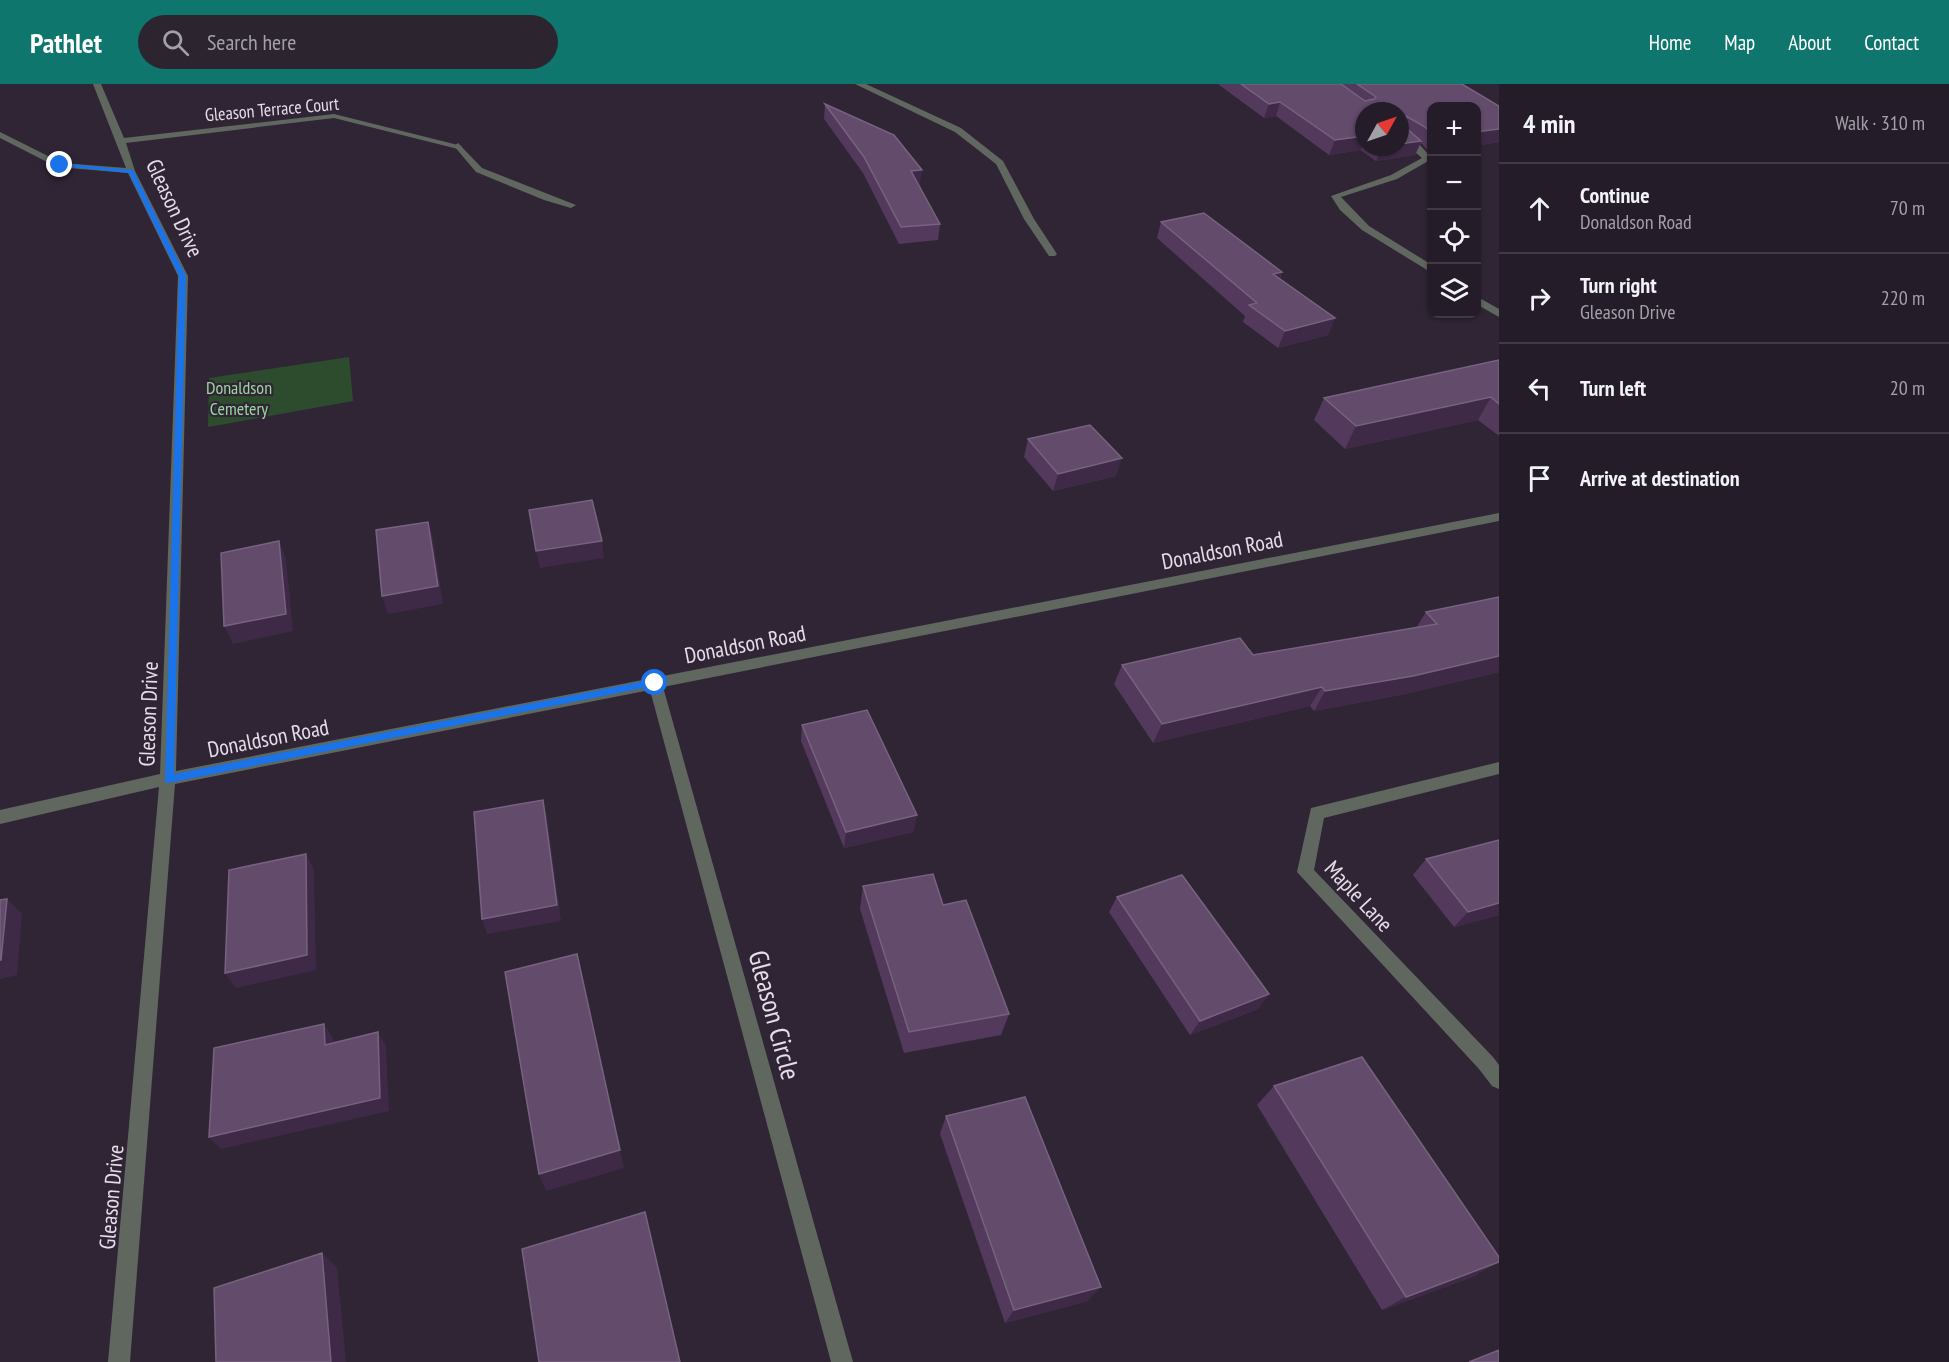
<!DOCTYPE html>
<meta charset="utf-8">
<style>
body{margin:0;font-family:"PT Sans Narrow",sans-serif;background:#2c2530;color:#f1f3f6}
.controls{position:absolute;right:18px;top:18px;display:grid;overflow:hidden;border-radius:12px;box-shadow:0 2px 4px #0004}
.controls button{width:54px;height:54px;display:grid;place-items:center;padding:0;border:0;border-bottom:2px solid #413a45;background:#241c28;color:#f1f3f6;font:30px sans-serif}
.compass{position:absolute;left:1355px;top:18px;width:54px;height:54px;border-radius:50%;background:#241c28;box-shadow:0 2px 4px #0004;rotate:50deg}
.stop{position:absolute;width:18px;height:18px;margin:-14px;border:4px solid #1a73e8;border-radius:50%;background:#fff}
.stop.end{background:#1a73e8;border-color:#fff;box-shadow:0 2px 6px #0008}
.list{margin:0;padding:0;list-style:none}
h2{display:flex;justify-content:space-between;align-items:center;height:78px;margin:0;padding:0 24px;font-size:26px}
h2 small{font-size:20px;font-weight:400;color:#a3a1a8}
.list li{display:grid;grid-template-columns:39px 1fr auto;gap:18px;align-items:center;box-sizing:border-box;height:90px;padding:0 24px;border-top:2px solid #413a45}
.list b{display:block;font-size:22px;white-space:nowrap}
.list p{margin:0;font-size:20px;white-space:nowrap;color:#a3a1a8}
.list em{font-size:20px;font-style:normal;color:#a3a1a8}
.icon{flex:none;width:33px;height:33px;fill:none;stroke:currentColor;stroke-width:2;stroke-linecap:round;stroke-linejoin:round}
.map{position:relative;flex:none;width:1499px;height:1278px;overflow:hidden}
header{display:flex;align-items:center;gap:36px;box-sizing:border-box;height:84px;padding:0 30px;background:#0f766e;color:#fff}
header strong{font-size:28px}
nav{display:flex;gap:33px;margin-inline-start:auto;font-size:21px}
.search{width:420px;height:54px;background:#2c2530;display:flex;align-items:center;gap:15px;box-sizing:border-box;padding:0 21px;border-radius:33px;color:#a3a1a8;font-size:22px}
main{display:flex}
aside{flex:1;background:#241c28}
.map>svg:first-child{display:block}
.green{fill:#2d4c2e}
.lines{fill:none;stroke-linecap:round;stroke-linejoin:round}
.lane{fill:#5f675f;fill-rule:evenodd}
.street{fill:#5f675f;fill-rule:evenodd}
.wall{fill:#53395c;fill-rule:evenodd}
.shaded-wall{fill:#3e2a46}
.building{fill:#634b6c;stroke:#77627f;stroke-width:1.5}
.route{fill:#1a73e8}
.labels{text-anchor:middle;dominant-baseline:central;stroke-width:4.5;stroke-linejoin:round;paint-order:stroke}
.far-street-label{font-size:18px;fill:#e5dde8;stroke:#302535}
.far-park-label{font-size:18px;fill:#9bd69d;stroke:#302535}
.street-label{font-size:22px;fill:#e5dde8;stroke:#302535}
.near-street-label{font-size:27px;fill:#e5dde8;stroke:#302535}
</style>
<header>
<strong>Pathlet</strong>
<div class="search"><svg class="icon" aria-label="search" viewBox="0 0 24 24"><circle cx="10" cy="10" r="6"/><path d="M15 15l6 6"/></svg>Search here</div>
<nav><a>Home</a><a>Map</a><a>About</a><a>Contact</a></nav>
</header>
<main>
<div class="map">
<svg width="1499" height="1278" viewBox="0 0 1499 1278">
<rect width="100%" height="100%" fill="#302535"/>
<path class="green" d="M 349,273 L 353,317 L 208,343 L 209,294 Z"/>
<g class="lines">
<path class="lane" d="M 458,59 L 482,84 L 576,121 L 571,124 L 544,116 L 476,88 L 454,62 Z"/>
<path class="street" d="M 93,0 L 101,0 L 124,54 L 334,30 L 462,62 L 458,65 L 334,34 L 126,59 L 135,87 L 188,192 L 176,687 L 1499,429 L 1499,437 L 663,603 L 853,1278 L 831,1278 L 650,606 L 175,700 L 130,1278 L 108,1278 L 159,703 L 0,740 L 0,726 L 160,690 L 178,192 L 128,89 L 57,83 L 0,54 L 0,48 L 62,79 L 126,84 Z
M 855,0 L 866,0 L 961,44 L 1003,77 L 1034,135 L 1057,170 L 1055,172 L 1049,172 L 1024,135 L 996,80 L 955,48 Z
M 1400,48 L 1418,59 L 1430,72 L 1430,76 L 1397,95 L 1341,113 L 1369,142 L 1432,181 L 1432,189 L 1362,146 L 1340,126 L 1331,112 L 1391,91 L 1422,74 L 1400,55 Z
M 1476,212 L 1499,225 L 1499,233 L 1476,220 Z
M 1499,678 L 1499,690 L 1324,734 L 1314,786 L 1493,973 L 1499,981 L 1499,1005 L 1492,1002 L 1479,985 L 1297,788 L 1311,724 Z"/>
</g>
<path class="wall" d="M 1218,0 L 1462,0 L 1499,22 L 1499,58 L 1476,62 L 1431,22 L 1431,68 L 1430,69 L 1421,59 L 1415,71 L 1376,77 L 1360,66 L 1329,71 L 1276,32 L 1264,34 ZM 1364,27 L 1400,63 L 1364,63 Z
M 825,20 L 920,101 L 919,102 L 940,140 L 938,156 L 899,160 L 863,89 L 824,35 Z
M 1161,138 L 1282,188 L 1280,195 L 1335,234 L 1328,251 L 1278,264 L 1243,238 L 1245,232 L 1157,154 Z
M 1499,276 L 1499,352 L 1478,336 L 1345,365 L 1314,336 L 1324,314 Z
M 1028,355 L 1116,392 L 1053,407 L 1024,373 Z
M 1499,513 L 1499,588 L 1400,611 L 1314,627 L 1310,622 L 1153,659 L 1114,600 L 1122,581 L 1253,571 L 1416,544 L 1426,528 Z
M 802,641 L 917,731 L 913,748 L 844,764 L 801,657 Z
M 1426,775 L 1499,831 L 1454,843 L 1413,791 Z
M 863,802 L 943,821 L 1009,930 L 1001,951 L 904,969 L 860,825 Z
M 1117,813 L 1269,910 L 1258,925 L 1190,951 L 1109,828 Z
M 1274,1002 L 1475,1192 L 1382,1226 L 1257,1021 Z
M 946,1032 L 1088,1217 L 1005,1239 L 940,1050 Z"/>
<path class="shaded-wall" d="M 1280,18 L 1276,32 L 1264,34 L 1269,20 Z
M 1499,45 L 1499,58 L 1476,62 L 1476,48 Z
M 1364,52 L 1364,57 L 1360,66 L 1329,71 L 1335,56 Z
M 1421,57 L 1415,71 L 1376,77 L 1382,63 L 1400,63 L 1400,60 Z
M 922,86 L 920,101 L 909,103 L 911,87 Z
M 1282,188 L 1276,205 L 1273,190 Z
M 1335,234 L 1328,251 L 1278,264 L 1285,247 Z
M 1491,313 L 1478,336 L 1345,365 L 1356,342 Z
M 1122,374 L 1116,392 L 1053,407 L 1058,390 Z
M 428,438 L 433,455 L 443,520 L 388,530 L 382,512 Z
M 279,457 L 286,475 L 293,547 L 233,560 L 224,542 Z
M 602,457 L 604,474 L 540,484 L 536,467 Z
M 1499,572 L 1499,588 L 1400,611 L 1314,627 L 1325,607 Z
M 1322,603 L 1310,622 L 1153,659 L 1162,640 Z
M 543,716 L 547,732 L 561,837 L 487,850 L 482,835 Z
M 917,731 L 913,748 L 844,764 L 846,748 Z
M 306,770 L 314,786 L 316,886 L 236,904 L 225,889 Z
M 7,815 L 22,830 L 17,891 L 0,895 L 0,876 Z
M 1499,819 L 1499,831 L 1454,843 L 1468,828 Z
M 577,870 L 624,1084 L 546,1107 L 539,1090 Z
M 1269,910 L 1258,925 L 1190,951 L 1200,937 Z
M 324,940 L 333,954 L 334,974 L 325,961 Z
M 378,948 L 386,962 L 389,1027 L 221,1065 L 209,1053 Z
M 322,1169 L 337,1184 L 346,1278 L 331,1278 Z
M 1499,1178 L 1475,1192 L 1382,1226 L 1406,1213 Z
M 1101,1203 L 1088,1217 L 1005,1239 L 1014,1226 Z"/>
<path class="building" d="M 1241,0 L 1341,0 L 1365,17 L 1374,15 L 1376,13 L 1357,0 L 1462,0 L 1499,22 L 1499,45 L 1476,48 L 1476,22 L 1431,22 L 1431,49 L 1425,43 L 1406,32 L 1405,43 L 1421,57 L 1400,60 L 1400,27 L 1364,27 L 1364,52 L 1335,56 L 1280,18 L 1269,20 Z
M 825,20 L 894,51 L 922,86 L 911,87 L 940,140 L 901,143 L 864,73 Z
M 1204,129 L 1282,188 L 1273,190 L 1335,234 L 1285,247 L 1249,221 L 1257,219 L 1161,138 Z
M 1499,276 L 1499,320 L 1491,313 L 1356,342 L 1324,314 Z
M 1090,341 L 1122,374 L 1058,390 L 1028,355 Z
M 592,416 L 602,457 L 536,467 L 529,426 Z
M 428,438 L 438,502 L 382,512 L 376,446 Z
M 279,457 L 286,530 L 224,542 L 221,469 Z
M 1499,513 L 1499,572 L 1413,592 L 1325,607 L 1322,603 L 1162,640 L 1122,581 L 1240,554 L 1253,571 L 1437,540 L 1426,528 Z
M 867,626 L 917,731 L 846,748 L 802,641 Z
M 543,716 L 557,821 L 482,835 L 474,728 Z
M 1499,756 L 1499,819 L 1468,828 L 1426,775 Z
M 306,770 L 307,871 L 225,889 L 229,786 Z
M 933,790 L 943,821 L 966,816 L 1009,930 L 909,948 L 863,802 Z
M 1182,791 L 1269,910 L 1200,937 L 1117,813 Z
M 7,815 L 1,876 L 0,876 L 0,816 Z
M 577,870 L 620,1066 L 539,1090 L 505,888 Z
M 324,940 L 325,961 L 378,948 L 380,1014 L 209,1053 L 214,964 Z
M 1362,973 L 1499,1173 L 1499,1178 L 1406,1213 L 1274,1002 Z
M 1025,1013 L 1101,1203 L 1014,1226 L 946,1032 Z
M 645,1128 L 680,1278 L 539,1278 L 522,1165 Z
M 322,1169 L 331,1278 L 216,1278 L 214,1204 Z
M 1499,1266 L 1499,1278 L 1469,1278 Z"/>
<path class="route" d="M 60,79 L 133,86 L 186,192 L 174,690 L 655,595 L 660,599 L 658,601 L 168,699 L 165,698 L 179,192 L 129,89 L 58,82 Z"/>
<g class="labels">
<g class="far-street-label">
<text transform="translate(272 25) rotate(-5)">Gleason Terrace Court</text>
</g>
<g class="far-park-label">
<text x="239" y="303">Donaldson<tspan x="239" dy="21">Cemetery</tspan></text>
</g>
<g class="street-label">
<text transform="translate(175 124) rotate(65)">Gleason Drive</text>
<text transform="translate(1222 466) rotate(-11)">Donaldson Road</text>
<text transform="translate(745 560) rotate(-11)">Donaldson Road</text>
<text transform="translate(148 630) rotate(-88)">Gleason Drive</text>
<text transform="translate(268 654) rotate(-11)">Donaldson Road</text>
<text transform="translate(1359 812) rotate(47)">Maple Lane</text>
<text transform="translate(111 1113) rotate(-85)">Gleason Drive</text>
</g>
<g class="near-street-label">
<text transform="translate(775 931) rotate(75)">Gleason Circle</text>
</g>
</g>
</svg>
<div class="controls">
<button>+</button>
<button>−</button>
<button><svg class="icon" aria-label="locate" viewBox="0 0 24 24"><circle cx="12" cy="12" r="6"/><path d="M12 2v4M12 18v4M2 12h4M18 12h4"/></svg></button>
<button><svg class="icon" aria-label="layers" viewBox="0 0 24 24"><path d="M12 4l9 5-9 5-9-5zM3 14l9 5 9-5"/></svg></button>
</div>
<svg class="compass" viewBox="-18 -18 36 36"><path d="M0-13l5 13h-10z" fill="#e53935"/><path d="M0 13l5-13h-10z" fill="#a3a1a8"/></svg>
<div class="stop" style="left:655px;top:599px"></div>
<div class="stop end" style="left:60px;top:81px"></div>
</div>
<aside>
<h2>4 min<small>Walk · 310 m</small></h2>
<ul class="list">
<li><svg class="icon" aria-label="ahead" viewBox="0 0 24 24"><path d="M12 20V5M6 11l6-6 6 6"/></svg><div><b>Continue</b><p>Donaldson Road</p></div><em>70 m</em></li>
<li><svg class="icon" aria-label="right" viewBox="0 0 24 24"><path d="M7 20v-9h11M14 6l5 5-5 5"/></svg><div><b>Turn right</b><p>Gleason Drive</p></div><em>220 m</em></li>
<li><svg class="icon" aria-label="left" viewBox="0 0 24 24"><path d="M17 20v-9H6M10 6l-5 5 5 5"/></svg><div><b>Turn left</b></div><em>20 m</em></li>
<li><svg class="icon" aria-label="arrive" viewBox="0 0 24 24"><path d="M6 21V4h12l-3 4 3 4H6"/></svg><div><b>Arrive at destination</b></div></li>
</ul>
</aside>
</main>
